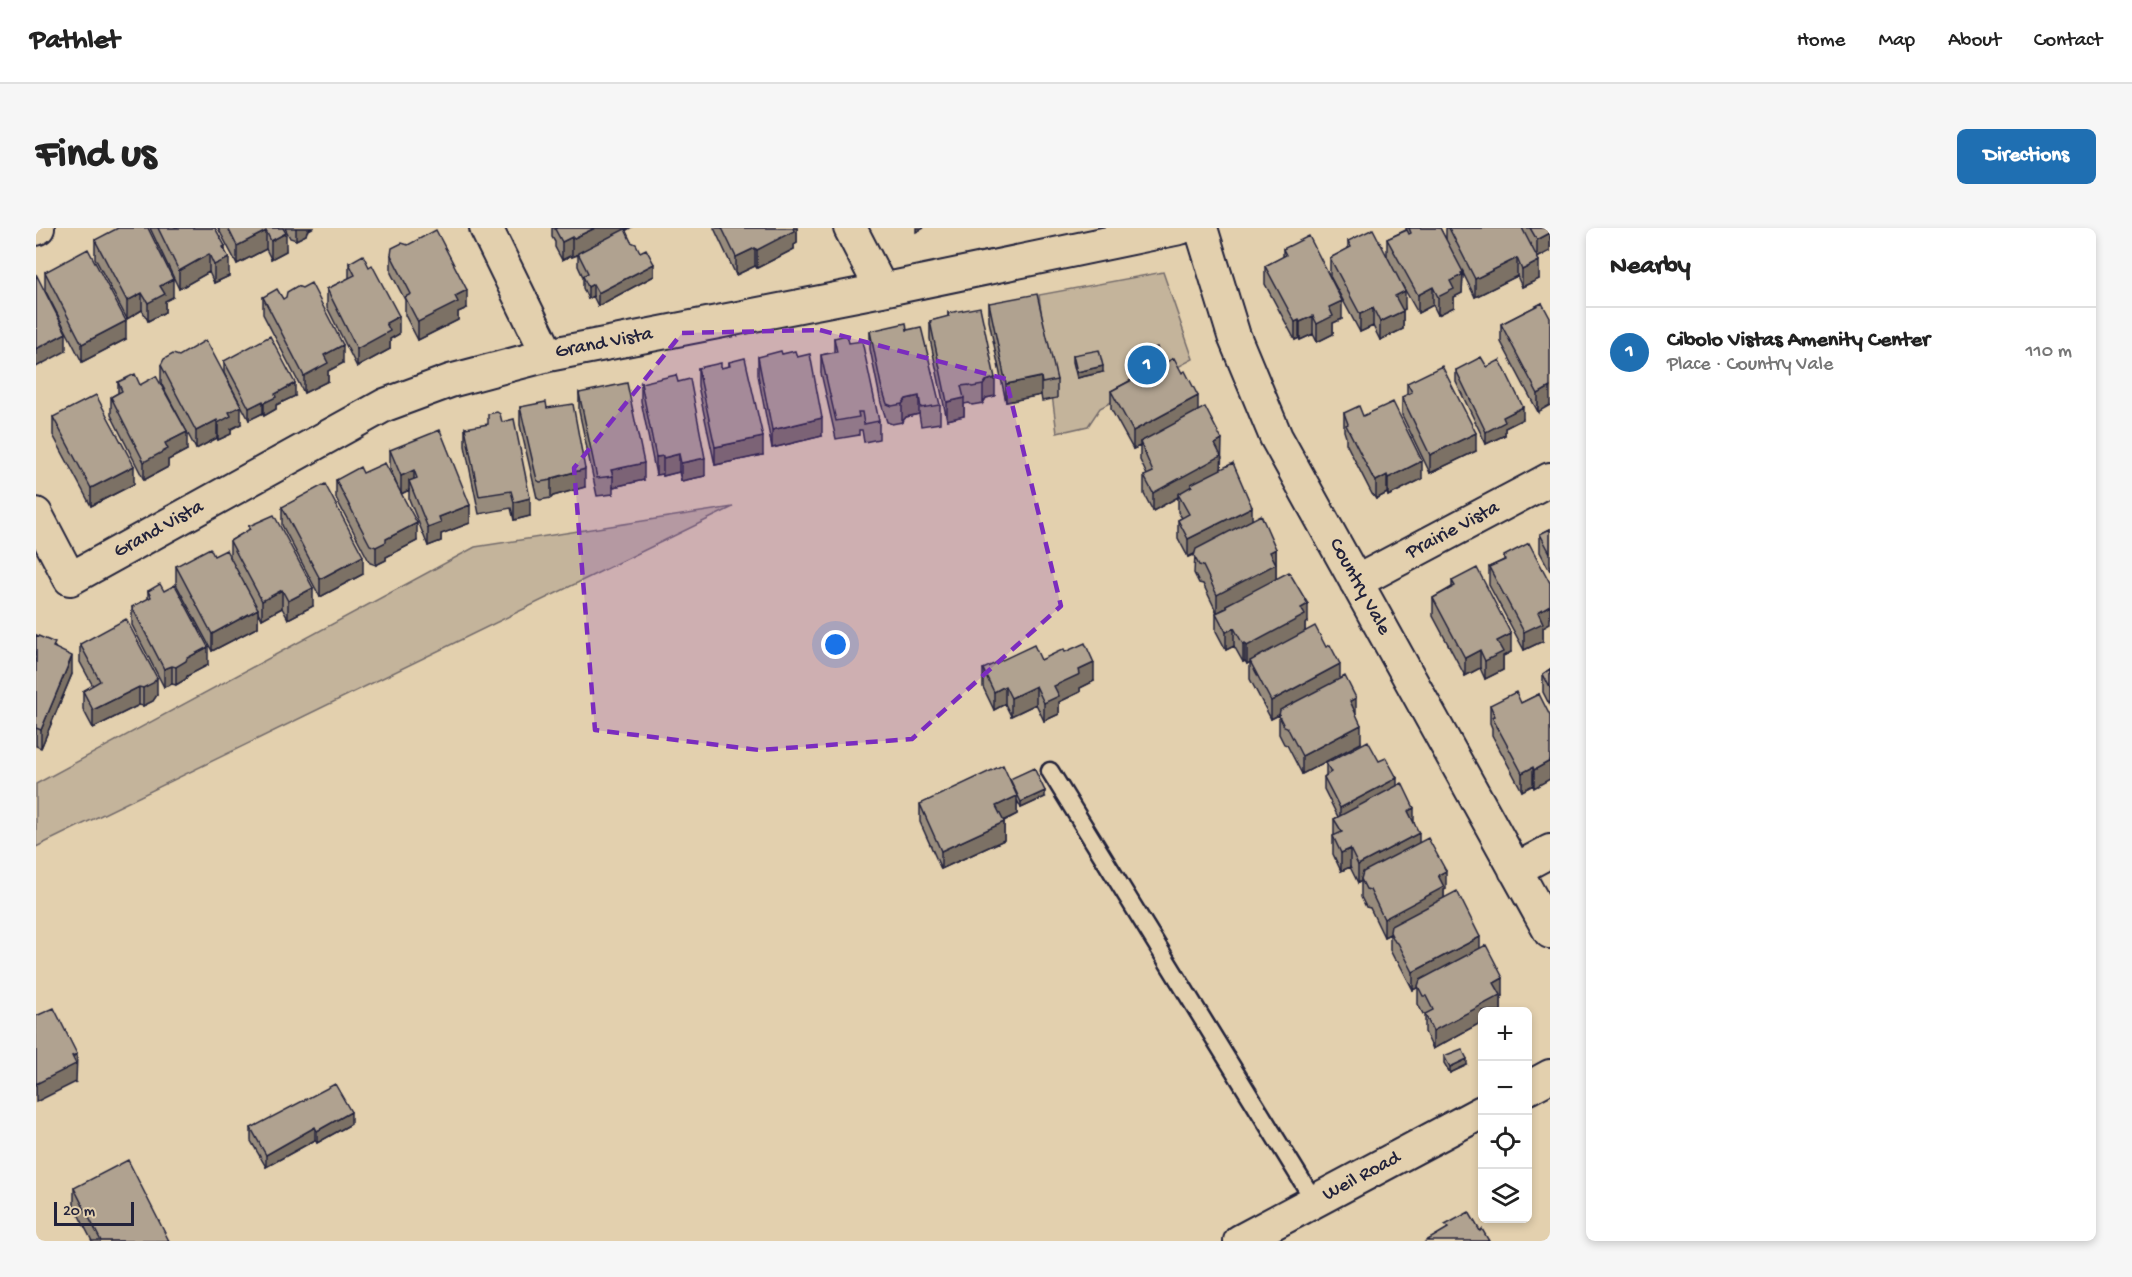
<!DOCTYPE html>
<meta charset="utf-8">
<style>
body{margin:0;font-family:"Gochi Hand",sans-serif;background:#f6f6f6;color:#222}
.controls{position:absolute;right:18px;bottom:18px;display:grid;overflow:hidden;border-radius:9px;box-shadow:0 3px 9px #0003}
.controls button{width:54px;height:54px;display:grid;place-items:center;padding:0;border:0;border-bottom:2px solid #e0e0e0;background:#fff;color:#222;font:30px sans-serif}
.scale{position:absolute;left:18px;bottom:15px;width:80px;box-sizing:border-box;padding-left:6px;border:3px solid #22223b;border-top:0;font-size:16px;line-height:21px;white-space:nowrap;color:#22223b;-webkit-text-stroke:4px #e3d0ae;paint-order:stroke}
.you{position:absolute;left:800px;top:417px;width:21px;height:21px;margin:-15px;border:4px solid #fff;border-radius:50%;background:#1a73e8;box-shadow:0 0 0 9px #1a73e833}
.badge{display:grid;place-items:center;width:39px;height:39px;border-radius:50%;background:#1f6fb2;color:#fff;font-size:20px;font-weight:700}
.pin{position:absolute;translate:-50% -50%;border:3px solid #fff;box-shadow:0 2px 6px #0006}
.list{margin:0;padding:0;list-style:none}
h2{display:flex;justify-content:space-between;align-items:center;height:78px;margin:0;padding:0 24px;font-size:26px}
h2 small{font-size:20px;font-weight:400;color:#767676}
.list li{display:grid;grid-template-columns:39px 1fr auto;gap:18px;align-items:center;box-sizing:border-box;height:90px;padding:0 24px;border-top:2px solid #e0e0e0}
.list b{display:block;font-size:22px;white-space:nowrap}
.list p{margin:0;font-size:20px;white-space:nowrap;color:#767676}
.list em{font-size:20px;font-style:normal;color:#767676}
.icon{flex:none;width:33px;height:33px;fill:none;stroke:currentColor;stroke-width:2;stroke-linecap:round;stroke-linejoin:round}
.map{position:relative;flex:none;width:1514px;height:1013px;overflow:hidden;border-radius:9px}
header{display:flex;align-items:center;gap:36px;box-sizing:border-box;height:84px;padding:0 30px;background:#fff;border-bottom:2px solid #e0e0e0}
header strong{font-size:28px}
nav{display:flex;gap:33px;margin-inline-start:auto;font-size:21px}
.intro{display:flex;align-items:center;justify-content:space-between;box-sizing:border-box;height:144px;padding:0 36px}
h1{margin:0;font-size:42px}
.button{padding:15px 27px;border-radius:9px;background:#1f6fb2;color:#fff;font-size:21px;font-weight:700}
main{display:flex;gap:36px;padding:0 36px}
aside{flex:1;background:#fff;border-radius:9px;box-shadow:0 3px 9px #0003}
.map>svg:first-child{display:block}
.green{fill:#c4b49b;stroke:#736b6b;stroke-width:1.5}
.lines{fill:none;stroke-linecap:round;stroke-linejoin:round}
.service-casing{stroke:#22223b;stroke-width:21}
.minor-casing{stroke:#22223b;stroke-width:36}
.service{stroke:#e3d0ae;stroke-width:16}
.minor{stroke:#e3d0ae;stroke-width:32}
.wall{fill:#978b7c;stroke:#22223b;stroke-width:1.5}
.shaded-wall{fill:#7b7165;stroke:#22223b;stroke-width:1.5}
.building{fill:#b0a290;stroke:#22223b;stroke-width:1.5}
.marked{fill:#7b2cbf;fill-opacity:0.2;stroke:#7b2cbf;stroke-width:4.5;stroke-dasharray:12 8;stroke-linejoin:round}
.labels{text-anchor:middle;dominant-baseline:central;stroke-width:4.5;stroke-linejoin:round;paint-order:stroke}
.street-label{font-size:20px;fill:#22223b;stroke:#e3d0ae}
</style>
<header>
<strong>Pathlet</strong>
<nav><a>Home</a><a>Map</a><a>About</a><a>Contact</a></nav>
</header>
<div class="intro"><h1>Find us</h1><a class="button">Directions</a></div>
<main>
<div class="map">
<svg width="1514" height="1013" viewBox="0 0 1514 1013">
<rect width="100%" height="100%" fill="#e3d0ae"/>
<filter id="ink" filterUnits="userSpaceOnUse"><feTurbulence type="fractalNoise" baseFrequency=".0167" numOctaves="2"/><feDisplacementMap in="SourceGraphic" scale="12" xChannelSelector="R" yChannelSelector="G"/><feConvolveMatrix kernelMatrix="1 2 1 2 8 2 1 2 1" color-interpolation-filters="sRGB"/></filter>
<g filter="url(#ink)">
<path class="green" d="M 1127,44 L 1157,131 L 1064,180 L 1052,198 L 1021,205 L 1003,67 Z
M 697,279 L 0,619 L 0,556 L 439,319 Z"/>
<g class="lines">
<g class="service-casing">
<path id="service" d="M 1014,543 L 1279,974"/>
</g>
<g class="minor-casing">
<path id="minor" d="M 450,0 L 512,127
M 814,0 L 846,62
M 1165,0 L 1198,108 L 1240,209 L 1514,704
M 0,1 L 2,0
M 0,286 L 34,351 L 349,177 L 414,153 L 512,127 L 846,62 L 1144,0
M 1320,354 L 1514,251
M 1479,642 L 1514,623
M 1492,860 L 1514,848
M 1204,1013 L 1446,884"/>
</g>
<use href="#service" class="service"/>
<use href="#minor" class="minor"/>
</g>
<path class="wall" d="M 114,0 L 179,0 L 189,22 L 193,48 L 178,55 L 173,44 L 143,61 Z
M 182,0 L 247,0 L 250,23 L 235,31 L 230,21 L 201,36 Z
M 249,0 L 276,0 L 271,3 L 270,7 L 260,12 L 254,10 Z
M 516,0 L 594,0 L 589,3 L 595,14 L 618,48 L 562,78 L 557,68 L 552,71 L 547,60 L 547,49 L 542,38 L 542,27 L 536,29 L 536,27 L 526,32 L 519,19 L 519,14 L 516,9 Z
M 678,0 L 761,0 L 761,15 L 758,17 L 758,21 L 721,40 L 719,38 L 700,47 Z
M 1370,0 L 1404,0 L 1410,12 L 1410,0 L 1514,0 L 1514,23 L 1501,30 L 1503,51 L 1486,59 L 1481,48 L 1439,69 L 1427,45 L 1426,65 L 1418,69 L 1418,79 L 1402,87 L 1397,77 L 1382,85 L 1365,55 L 1369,81 L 1367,82 L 1367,101 L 1344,112 L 1337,98 L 1324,104 L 1294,48 L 1294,30 L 1312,21 L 1312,13 L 1351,28 L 1351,11 L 1370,2 Z
M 59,12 L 137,69 L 129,73 L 129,84 L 112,93 L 106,82 L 91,91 L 59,30 Z
M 1247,21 L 1306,91 L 1297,95 L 1297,106 L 1281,114 L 1277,106 L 1264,112 L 1263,110 L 1259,112 L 1229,56 L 1229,38 L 1247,29 Z
M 355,27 L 431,80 L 422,84 L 422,92 L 382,112 L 369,87 L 369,72 L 355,45 Z
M 313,35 L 363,106 L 354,111 L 354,121 L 321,139 L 291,79 L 291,61 L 313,50 Z
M 9,44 L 90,111 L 46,134 L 9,62 Z
M 227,69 L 247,71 L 307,135 L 292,143 L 292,153 L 268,165 L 227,86 Z
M 953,75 L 1021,152 L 1021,170 L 1006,173 L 1005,167 L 970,174 L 953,93 Z
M 1506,75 L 1502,184 L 1465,114 L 1465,96 Z
M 912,85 L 959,168 L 950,170 L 947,175 L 936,177 L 933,175 L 928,176 L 928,188 L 911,192 L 894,111 L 894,93 L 912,89 Z
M 871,102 L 904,177 L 904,195 L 885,198 L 883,186 L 870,189 L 866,194 L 856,196 L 851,194 L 845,175 L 834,121 L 834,103 Z
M 798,110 L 813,115 L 843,193 L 843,211 L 828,214 L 826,202 L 823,202 L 823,207 L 800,211 L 785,145 L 785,127 L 798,124 Z
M 1037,127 L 1067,144 L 1041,150 L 1037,134 Z
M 1096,127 L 1125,136 L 1162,183 L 1186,230 L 1185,231 L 1185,241 L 1216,291 L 1240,321 L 1240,351 L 1272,394 L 1269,396 L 1269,403 L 1304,451 L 1320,487 L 1325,515 L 1266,546 L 1251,517 L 1248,516 L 1243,506 L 1243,487 L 1235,491 L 1214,451 L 1214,434 L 1211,436 L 1209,433 L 1207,434 L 1198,418 L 1190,422 L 1180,403 L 1180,385 L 1181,385 L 1167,356 L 1163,355 L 1158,345 L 1159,326 L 1152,329 L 1142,310 L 1142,292 L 1146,290 L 1142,284 L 1142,269 L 1117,283 L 1108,266 L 1108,248 L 1111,247 L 1104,232 L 1104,218 L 1097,221 L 1075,181 L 1075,163 L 1101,149 L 1096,133 Z
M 722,129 L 786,208 L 736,220 L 722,147 Z
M 188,133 L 259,168 L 240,177 L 240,181 L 228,188 L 227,185 L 213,192 L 188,145 Z
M 693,134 L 727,227 L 679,237 L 662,158 L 662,140 L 685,140 L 693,139 Z
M 125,137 L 205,196 L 195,201 L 195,206 L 182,212 L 181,210 L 160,221 L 125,155 Z
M 1451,139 L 1487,191 L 1469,200 L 1469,207 L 1450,216 L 1420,154 L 1420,142 Z
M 82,154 L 104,157 L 151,222 L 132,232 L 132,239 L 108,252 L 75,187 L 75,169 L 82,165 Z
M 605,155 L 669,248 L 645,253 L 643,244 L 627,248 L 627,246 L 620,247 L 605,173 Z
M 1371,155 L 1440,223 L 1394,245 L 1366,187 L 1366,169 L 1371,167 Z
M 543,165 L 608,252 L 577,259 L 577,266 L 561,268 L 543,183 Z
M 484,179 L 511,180 L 549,259 L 517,268 L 515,270 L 504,272 L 501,270 L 484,197 Z
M 1308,185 L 1327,188 L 1386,251 L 1352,268 L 1351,265 L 1340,271 L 1336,266 L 1310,215 L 1310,209 L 1308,203 Z
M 17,189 L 98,256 L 55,278 L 17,207 Z
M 429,200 L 494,288 L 478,292 L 475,280 L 443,286 L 429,218 Z
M 354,222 L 434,295 L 405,306 L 405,313 L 392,318 L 373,271 L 373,262 L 365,266 L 381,313 L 350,329 L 350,332 L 340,337 L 334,335 L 300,270 L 300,252 L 327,245 L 362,260 L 354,240 Z
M 246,279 L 327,346 L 284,369 L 246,297 Z
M 213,298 L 277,378 L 252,391 L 246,380 L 226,391 L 222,384 L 222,399 L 176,423 L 140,356 L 140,338 L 178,328 L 194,329 L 194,313 L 213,302 Z
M 1514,301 L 1514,343 L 1504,324 L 1504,306 Z
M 1468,328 L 1507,399 L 1507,413 L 1488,422 L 1453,357 L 1453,339 L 1468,332 Z
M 1416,353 L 1475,424 L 1467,428 L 1467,442 L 1449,451 L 1444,440 L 1429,448 L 1397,388 L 1397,370 L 1416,359 Z
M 112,363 L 128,363 L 172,437 L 151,448 L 150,451 L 140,457 L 136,456 L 128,459 L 96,397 L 96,379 L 112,371 Z
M 0,407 L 19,419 L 36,446 L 5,520 L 0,518 Z
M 44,416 L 121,467 L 117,473 L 107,478 L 103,477 L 57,500 L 47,481 L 47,463 L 57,458 L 44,434 Z
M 1029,424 L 1058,453 L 1044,460 L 1044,464 L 1023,474 L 1023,486 L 1008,493 L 1000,476 L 975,488 L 969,476 L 958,482 L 947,459 L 947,441 L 1005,432 Z
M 1514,441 L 1514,478 L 1507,464 L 1507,446 Z
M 1503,466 L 1498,560 L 1497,557 L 1486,563 L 1456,507 L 1456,500 L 1454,495 L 1454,477 L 1485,475 Z
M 1343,533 L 1361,558 L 1378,595 L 1383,615 L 1410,661 L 1408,662 L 1408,670 L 1444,720 L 1467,768 L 1465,769 L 1465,783 L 1397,821 L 1389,804 L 1389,786 L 1390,786 L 1387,786 L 1382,776 L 1382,759 L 1377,762 L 1362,733 L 1359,732 L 1354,722 L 1354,706 L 1348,709 L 1334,680 L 1330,679 L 1325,669 L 1325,653 L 1322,655 L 1314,639 L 1305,643 L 1297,626 L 1297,608 L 1298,607 L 1298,591 L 1302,589 L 1288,561 L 1288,549 L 1290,547 L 1290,535 Z
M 974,553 L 1009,569 L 985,580 L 981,572 L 981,586 L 968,593 L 968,612 L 905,641 L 884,594 L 884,576 Z
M 1408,828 L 1431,837 L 1414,845 L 1408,835 Z
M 315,896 L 281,915 L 279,912 L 230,939 L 215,913 L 215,900 Z
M 38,960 L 133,1013 L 56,1013 L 38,978 Z"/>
<path class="shaded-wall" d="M 260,0 L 276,0 L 271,3 L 270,7 L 260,12 Z
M 559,0 L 594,0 L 536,29 L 536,11 Z
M 757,0 L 761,0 L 761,15 L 758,17 L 758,21 L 721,40 L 721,22 Z
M 880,0 L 888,0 L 880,4 Z
M 230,3 L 230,21 L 201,36 L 201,18 Z
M 250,5 L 250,23 L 235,31 L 235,13 Z
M 1514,5 L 1514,23 L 1501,30 L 1501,12 Z
M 536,9 L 536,27 L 526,32 L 526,14 Z
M 189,18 L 189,32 L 193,30 L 193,48 L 178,55 L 178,37 L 187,19 Z
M 719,20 L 719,38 L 700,47 L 700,29 Z
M 173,26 L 173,44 L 143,61 L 143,43 Z
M 1481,30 L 1481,48 L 1439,69 L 1439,51 Z
M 1503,33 L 1503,51 L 1486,59 L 1486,42 Z
M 618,36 L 618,48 L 562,78 L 562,65 Z
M 1427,44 L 1426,65 L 1418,69 L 1418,79 L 1402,87 L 1402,69 L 1414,53 Z
M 137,51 L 137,69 L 129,73 L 129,84 L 112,93 L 112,75 L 124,58 Z
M 557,56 L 557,68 L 552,71 L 552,59 Z
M 1397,59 L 1397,77 L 1382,85 L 1382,67 Z
M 431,62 L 431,80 L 422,84 L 422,92 L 382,112 L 382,94 L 419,68 Z
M 1369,63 L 1369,81 L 1359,86 L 1359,68 Z
M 106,65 L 106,82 L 91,91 L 91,73 Z
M 1306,73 L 1306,91 L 1297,95 L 1297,106 L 1281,114 L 1281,96 L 1293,79 Z
M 1337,80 L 1337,98 L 1324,104 L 1324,86 Z
M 1367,83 L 1367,101 L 1344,112 L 1344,94 Z
M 363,88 L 363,106 L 354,111 L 354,121 L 321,139 L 321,121 L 350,95 Z
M 1277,88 L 1277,106 L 1264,112 L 1264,94 Z
M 1263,92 L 1263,110 L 1259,112 L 1259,94 Z
M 90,93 L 90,111 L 46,134 L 46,116 Z
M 30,105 L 30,123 L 0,139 L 0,121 Z
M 307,117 L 307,135 L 292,143 L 292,153 L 268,165 L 268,148 L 288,127 Z
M 1125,136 L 1101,150 L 1101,143 Z
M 1067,138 L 1067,144 L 1041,150 L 1041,144 Z
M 1005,149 L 1005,167 L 970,174 L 970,156 Z
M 959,150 L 959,168 L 950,170 L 947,175 L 947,157 L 950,153 Z
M 259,155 L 259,168 L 240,177 L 240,181 L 228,188 L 228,175 L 239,166 Z
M 1514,159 L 1514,177 L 1502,184 L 1502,166 Z
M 883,168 L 883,186 L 870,189 L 866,194 L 866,176 L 870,171 Z
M 1162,168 L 1162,186 L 1104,214 L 1104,218 L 1097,221 L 1097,203 Z
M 928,170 L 928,188 L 911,192 L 911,174 Z
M 227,173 L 227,185 L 213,192 L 213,180 Z
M 205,178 L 205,196 L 195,201 L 195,206 L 182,212 L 182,195 L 193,184 Z
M 1487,179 L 1487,191 L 1469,200 L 1469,207 L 1450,216 L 1450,204 L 1467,189 Z
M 786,190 L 786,208 L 736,220 L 736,202 Z
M 181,192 L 181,210 L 160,221 L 160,203 Z
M 151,204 L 151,222 L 132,232 L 132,239 L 108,252 L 108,234 L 129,215 Z
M 1440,205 L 1440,223 L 1394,245 L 1394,227 Z
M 727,209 L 727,227 L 679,237 L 679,219 Z
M 1186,212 L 1185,246 L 1155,256 L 1155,262 L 1142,266 L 1142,269 L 1117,283 L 1117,265 L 1179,216 Z
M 643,226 L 643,244 L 627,248 L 627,230 Z
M 627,228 L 627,246 L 620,247 L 620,229 Z
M 669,230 L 669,248 L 645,253 L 645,235 Z
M 1386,233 L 1386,251 L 1352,268 L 1352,250 Z
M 608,235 L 608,252 L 577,259 L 577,248 L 575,242 Z
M 98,238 L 98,256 L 55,278 L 55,260 Z
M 549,241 L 549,259 L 517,268 L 515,270 L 515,252 L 517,250 Z
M 378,242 L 378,260 L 373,253 L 373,262 L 365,266 L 365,248 Z
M 1351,247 L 1351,265 L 1340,271 L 1340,253 Z
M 494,270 L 494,288 L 478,292 L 478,274 Z
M 434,277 L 434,295 L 405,306 L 405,313 L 392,318 L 392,300 L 403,289 Z
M 1216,279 L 1216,297 L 1152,329 L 1152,311 Z
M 381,295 L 381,313 L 350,329 L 350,332 L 340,337 L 340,319 L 350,311 Z
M 1240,321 L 1240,354 L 1190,377 L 1190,380 L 1181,385 L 1181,367 L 1234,324 Z
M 327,328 L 327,346 L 284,369 L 284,351 Z
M 277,360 L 277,378 L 252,391 L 252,373 Z
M 246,362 L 246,380 L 226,391 L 226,373 Z
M 1272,376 L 1272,394 L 1269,396 L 1269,405 L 1211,436 L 1211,418 L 1265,380 Z
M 1514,377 L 1514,395 L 1507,399 L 1507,413 L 1488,422 L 1488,404 L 1502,384 Z
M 222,381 L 222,399 L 176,423 L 176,406 Z
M 1198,400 L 1198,418 L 1190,422 L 1190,404 Z
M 1475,406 L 1475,424 L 1467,428 L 1467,442 L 1449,451 L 1449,433 L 1461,413 Z
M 1209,415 L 1209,433 L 1207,434 L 1207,416 Z
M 172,419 L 172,437 L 151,448 L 150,451 L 140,457 L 140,439 L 151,430 Z
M 1444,422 L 1444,440 L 1429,448 L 1429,430 Z
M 36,428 L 36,446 L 5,520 L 5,502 Z
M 1058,435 L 1058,453 L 1044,460 L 1044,464 L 1023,474 L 1023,486 L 1008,493 L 1008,475 L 1018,458 L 1043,442 Z
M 1304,436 L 1304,454 L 1235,491 L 1235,473 Z
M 136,438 L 136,456 L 128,459 L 128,441 Z
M 121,450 L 121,467 L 117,473 L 107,478 L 107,460 Z
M 969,458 L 969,476 L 958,482 L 958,464 Z
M 1000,458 L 1000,476 L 975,488 L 975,470 Z
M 103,459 L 103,477 L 57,500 L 57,482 Z
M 1320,470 L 1320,488 L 1314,473 Z
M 1325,497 L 1325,515 L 1266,546 L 1266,528 Z
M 1514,533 L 1514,551 L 1498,560 L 1498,542 Z
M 1497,539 L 1497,557 L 1486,563 L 1486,545 Z
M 1361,550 L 1361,562 L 1304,592 L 1304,580 Z
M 1009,563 L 1009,569 L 985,580 L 985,574 Z
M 981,568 L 981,586 L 960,596 L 960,578 Z
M 1378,580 L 1378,598 L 1372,583 Z
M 968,594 L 968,612 L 905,641 L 905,623 Z
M 1383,605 L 1383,623 L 1325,651 L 1325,653 L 1322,655 L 1322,637 Z
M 1314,621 L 1314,639 L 1305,643 L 1305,625 Z
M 1410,643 L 1410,661 L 1408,662 L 1408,677 L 1348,709 L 1348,691 L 1402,647 Z
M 1444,709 L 1444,727 L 1377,762 L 1377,744 Z
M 1467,750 L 1467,768 L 1465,769 L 1465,783 L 1446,783 L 1446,794 L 1397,821 L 1397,803 L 1458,755 Z
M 41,826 L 40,854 L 0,874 L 0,856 Z
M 1431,831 L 1431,837 L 1414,845 L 1414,839 Z
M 315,884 L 315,896 L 281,915 L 281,903 Z
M 279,899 L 279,912 L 230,939 L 230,927 Z"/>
<path class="building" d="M 82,0 L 112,0 L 137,51 L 124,58 L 129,66 L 112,75 L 106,65 L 91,73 L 59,12 Z
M 122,0 L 179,0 L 189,18 L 187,19 L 193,30 L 178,37 L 173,26 L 143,43 Z
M 192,0 L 247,0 L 250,5 L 235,13 L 230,3 L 201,18 Z
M 521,0 L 559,0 L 536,11 L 536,9 L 526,14 L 519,1 Z
M 686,0 L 757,0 L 758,3 L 721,22 L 719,20 L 700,29 Z
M 1373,0 L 1404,0 L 1427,44 L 1425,45 L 1426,47 L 1414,53 L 1418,61 L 1402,69 L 1397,59 L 1382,67 L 1351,11 L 1371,2 L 1373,6 L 1375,5 Z
M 1413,0 L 1486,0 L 1503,33 L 1486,42 L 1481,30 L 1439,51 Z
M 1494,0 L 1514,0 L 1514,5 L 1501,12 Z
M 589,1 L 595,14 L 600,16 L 604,24 L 610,21 L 618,36 L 562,65 L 557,56 L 552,59 L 547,48 L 552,45 L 542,25 Z
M 1337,1 L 1369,63 L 1359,68 L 1367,83 L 1344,94 L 1337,80 L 1324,86 L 1294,30 L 1315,19 L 1312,13 Z
M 400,2 L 431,62 L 419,68 L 422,74 L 382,94 L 369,69 L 375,66 L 355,27 L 356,20 L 366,15 L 372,17 Z
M 1273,8 L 1306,73 L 1293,79 L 1297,88 L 1281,96 L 1277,88 L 1264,94 L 1263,92 L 1259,94 L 1229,38 L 1250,27 L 1247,21 Z
M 52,21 L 90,93 L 46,116 L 9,44 Z
M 327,27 L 333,39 L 336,37 L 363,88 L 350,95 L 354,103 L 321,121 L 291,61 L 319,47 L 313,35 Z
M 0,46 L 30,105 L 0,121 Z
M 275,55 L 307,117 L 288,127 L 292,135 L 268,148 L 227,69 L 241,61 L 247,71 L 250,69 L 251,64 L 261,58 L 266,60 Z
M 1001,66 L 1021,152 L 1006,155 L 1005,149 L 970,156 L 953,75 Z
M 1506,75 L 1514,90 L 1514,159 L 1502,166 L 1465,96 Z
M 944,79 L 959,150 L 950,153 L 947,157 L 936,159 L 933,157 L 925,158 L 928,170 L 911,174 L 894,93 L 913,88 L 912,85 Z
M 870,95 L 871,102 L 885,99 L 904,177 L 885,180 L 883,168 L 870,171 L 866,176 L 856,178 L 851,176 L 845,157 L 834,103 Z
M 811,107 L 813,115 L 826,113 L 843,193 L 828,196 L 826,184 L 822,184 L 823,189 L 800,193 L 785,127 L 801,124 L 798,110 Z
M 234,108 L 259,155 L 239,166 L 240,169 L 228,175 L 227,173 L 213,180 L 188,133 Z
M 170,112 L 205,178 L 193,184 L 195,188 L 182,195 L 181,192 L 160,203 L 125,137 L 128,131 L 137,126 L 143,128 Z
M 1121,119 L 1125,136 L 1101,143 L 1096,127 Z
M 1063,122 L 1067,138 L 1041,144 L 1037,127 Z
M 745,123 L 746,126 L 759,123 L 761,129 L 774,126 L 786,190 L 736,202 L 722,129 Z
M 1445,129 L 1451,139 L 1464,132 L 1487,179 L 1467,189 L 1469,194 L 1450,204 L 1420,142 Z
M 709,130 L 727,209 L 679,219 L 662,140 L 685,135 L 685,140 L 694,138 L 693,134 Z
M 1138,130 L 1146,145 L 1149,143 L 1162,168 L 1097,203 L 1075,163 Z
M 1406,138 L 1440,205 L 1394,227 L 1366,169 L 1376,164 L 1371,155 Z
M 99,146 L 104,157 L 120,148 L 151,204 L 129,215 L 132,221 L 108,234 L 75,169 L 86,163 L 82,154 Z
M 640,147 L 642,154 L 654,151 L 669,230 L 645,235 L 643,226 L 627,230 L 627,228 L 620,229 L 605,155 Z
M 591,155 L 608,235 L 575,242 L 577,248 L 561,250 L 543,165 Z
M 60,167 L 98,238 L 55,260 L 17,189 Z
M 510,174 L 511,180 L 537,176 L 549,241 L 517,250 L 515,252 L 504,254 L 501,252 L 484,179 Z
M 1357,174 L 1386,233 L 1352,250 L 1351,247 L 1340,253 L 1336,248 L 1310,197 L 1312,196 L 1308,185 L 1323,178 L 1327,188 Z
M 1169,179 L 1186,212 L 1179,216 L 1185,228 L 1117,265 L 1108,248 L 1117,244 L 1104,214 Z
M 461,184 L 464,186 L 466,194 L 478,191 L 494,270 L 478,274 L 475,263 L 443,268 L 429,200 L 452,196 L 452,186 Z
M 404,202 L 434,277 L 403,289 L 405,295 L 392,300 L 373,253 L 381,250 L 378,242 L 365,248 L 354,222 Z
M 349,235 L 381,295 L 350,311 L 350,314 L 340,319 L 334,317 L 300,252 L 324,239 L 327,245 Z
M 1197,235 L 1216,279 L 1152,311 L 1142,292 L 1153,286 L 1142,266 L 1156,258 L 1155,256 Z
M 289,256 L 327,328 L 284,351 L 246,279 Z
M 238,287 L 277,360 L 252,373 L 246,362 L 226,373 L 194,313 L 214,301 L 213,298 Z
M 1225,287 L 1240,321 L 1234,324 L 1240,336 L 1181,367 L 1167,338 L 1163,337 L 1158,328 L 1160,321 Z
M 1514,301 L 1514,325 L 1504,306 Z
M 1493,315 L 1514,355 L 1514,377 L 1502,384 L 1507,395 L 1488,404 L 1453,339 L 1469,332 L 1468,328 Z
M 174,320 L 178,328 L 190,322 L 222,381 L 176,406 L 140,338 Z
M 1441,340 L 1475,406 L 1461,413 L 1467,424 L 1449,433 L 1444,422 L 1429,430 L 1397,370 L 1419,358 L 1416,353 Z
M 1253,344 L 1272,376 L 1265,380 L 1269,387 L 1211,418 L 1209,415 L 1207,416 L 1198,400 L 1190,404 L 1180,385 L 1191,380 L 1190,377 Z
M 124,356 L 128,363 L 139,357 L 172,419 L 151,430 L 150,433 L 140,439 L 136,438 L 128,441 L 96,379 L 115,369 L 112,363 Z
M 90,391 L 121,450 L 117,455 L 107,460 L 103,459 L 57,482 L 47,463 L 64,453 L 44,416 Z
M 1279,398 L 1290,419 L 1294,417 L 1304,436 L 1235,473 L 1214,433 Z
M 0,407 L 19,415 L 17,419 L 36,428 L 5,502 L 0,500 Z
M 1049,415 L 1058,435 L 1043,442 L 1044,446 L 1018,458 L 1023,468 L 1008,475 L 1000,458 L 975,470 L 969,458 L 958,464 L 947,441 L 998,417 L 1005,432 L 1028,421 L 1029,424 Z
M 1514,441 L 1514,460 L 1507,446 Z
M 1309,448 L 1320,470 L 1314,473 L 1325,497 L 1266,528 L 1251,499 L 1248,498 L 1243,488 L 1244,482 Z
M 1480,464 L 1485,475 L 1503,466 L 1514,488 L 1514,533 L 1498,542 L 1497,539 L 1486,545 L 1456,489 L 1459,488 L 1454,477 Z
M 1332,513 L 1343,533 L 1350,530 L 1361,550 L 1304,580 L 1288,549 L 1295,544 L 1290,535 Z
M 967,537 L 981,568 L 960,578 L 968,594 L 905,623 L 884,576 Z
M 998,540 L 1009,563 L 985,574 L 974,551 Z
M 1366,555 L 1378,580 L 1372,583 L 1383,605 L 1322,637 L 1314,621 L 1305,625 L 1297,608 L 1306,604 L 1298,591 Z
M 1392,610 L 1410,643 L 1402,647 L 1408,659 L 1348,691 L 1334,662 L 1330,661 L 1325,651 L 1327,644 Z
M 1421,663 L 1444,709 L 1377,744 L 1362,715 L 1359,714 L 1354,704 L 1355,698 Z
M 1450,717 L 1467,750 L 1458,755 L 1465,767 L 1397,803 L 1389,786 L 1397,782 L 1390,768 L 1387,768 L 1382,758 L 1384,752 Z
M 18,780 L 41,826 L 36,828 L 40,836 L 0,856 L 0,788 Z
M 1426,821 L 1431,831 L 1414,839 L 1408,828 Z
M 299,856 L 315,884 L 281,903 L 279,899 L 230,927 L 215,900 Z
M 92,932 L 133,1013 L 65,1013 L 38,960 Z
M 1433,984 L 1444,1003 L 1446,1001 L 1453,1013 L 1390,1013 L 1412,1000 L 1409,997 Z"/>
</g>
<path class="marked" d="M 784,102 L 970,151 L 1025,378 L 876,511 L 723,522 L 559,502 L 538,240 L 646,105 Z"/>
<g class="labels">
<g class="street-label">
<text transform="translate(568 116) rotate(-11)">Grand Vista</text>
<text transform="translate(123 302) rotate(-29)">Grand Vista</text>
<text transform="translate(1417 303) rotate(-28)">Prairie Vista</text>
<text transform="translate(1323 359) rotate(61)">Country Vale</text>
<text transform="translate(1326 949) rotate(-28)">Weil Road</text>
</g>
</g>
</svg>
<div class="controls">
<button>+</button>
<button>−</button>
<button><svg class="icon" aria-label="locate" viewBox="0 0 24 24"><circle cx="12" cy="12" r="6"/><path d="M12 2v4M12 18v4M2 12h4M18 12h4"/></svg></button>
<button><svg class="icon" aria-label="layers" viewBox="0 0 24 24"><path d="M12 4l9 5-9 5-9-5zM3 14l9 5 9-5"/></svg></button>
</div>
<div class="scale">20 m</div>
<div class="you"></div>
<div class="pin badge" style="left:1111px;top:137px">1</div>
</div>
<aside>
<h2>Nearby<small></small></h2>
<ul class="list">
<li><span class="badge">1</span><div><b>Cibolo Vistas Amenity Center</b><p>Place · Country Vale</p></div><em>110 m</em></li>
</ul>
</aside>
</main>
